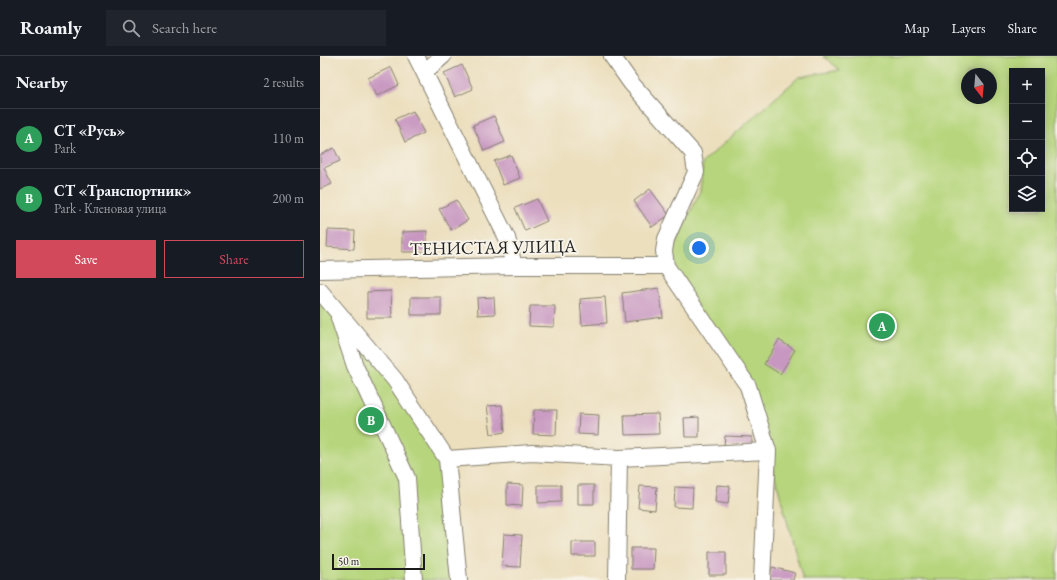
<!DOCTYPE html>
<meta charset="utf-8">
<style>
body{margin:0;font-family:"EB Garamond",serif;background:#20242c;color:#f1f3f6}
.controls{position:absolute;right:12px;top:12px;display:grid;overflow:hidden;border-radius:0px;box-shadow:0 2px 10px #0003}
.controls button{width:36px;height:36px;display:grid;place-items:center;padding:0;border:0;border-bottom:1px solid #363941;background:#171b24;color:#f1f3f6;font:20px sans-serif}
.compass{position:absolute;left:641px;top:12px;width:36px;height:36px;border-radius:50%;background:#171b24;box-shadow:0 2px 10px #0003;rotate:164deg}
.scale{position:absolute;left:12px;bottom:10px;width:93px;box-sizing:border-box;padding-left:4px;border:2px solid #1c1c1c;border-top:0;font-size:11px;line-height:14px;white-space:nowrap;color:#1c1c1c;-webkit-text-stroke:3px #f7f3e8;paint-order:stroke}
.you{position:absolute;left:379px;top:192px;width:14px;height:14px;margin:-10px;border:3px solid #fff;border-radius:50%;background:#1a73e8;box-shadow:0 0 0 6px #1a73e833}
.badge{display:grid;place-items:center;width:26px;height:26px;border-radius:50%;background:#d1495b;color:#fff;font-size:13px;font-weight:700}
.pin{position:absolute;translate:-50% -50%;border:2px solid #fff;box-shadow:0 1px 4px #0006}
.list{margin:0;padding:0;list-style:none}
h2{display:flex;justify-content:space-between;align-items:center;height:52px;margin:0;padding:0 16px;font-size:17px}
h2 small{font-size:13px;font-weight:400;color:#9ea1a6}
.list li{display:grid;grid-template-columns:26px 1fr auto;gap:12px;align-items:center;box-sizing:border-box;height:60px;padding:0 16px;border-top:1px solid #363941}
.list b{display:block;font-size:15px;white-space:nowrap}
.list p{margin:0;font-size:13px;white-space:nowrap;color:#9ea1a6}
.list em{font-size:13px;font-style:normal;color:#9ea1a6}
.actions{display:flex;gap:8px;padding:12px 16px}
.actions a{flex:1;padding:9px 0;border:1px solid #d1495b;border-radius:0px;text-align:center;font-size:14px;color:#d1495b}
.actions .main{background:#d1495b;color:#fff}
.icon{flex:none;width:22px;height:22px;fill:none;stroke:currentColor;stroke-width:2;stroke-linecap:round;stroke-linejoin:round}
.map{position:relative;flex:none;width:737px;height:524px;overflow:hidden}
header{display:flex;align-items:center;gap:24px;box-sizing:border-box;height:56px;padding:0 20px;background:#171b24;border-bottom:1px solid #363941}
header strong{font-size:19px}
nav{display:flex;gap:22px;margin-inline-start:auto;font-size:14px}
.search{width:280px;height:36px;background:#20242c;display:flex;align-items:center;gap:10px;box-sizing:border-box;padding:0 14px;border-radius:0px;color:#9ea1a6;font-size:15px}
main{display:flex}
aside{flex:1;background:#171b24}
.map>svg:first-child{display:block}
.green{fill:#b6d57c;stroke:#69784c;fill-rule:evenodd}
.building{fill:#c897c1}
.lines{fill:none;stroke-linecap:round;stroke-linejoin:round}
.minor-casing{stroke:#847e6d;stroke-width:18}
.minor{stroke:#fff;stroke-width:16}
.labels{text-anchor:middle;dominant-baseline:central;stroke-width:4;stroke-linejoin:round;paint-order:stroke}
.street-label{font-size:18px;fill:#1c1c1c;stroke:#f7f3e8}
</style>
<header>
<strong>Roamly</strong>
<div class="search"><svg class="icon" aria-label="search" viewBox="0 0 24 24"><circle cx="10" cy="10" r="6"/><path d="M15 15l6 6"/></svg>Search here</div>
<nav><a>Map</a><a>Layers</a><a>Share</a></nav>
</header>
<main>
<aside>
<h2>Nearby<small>2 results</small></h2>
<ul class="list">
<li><span class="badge" style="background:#2e9e5b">A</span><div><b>СТ «Русь»</b><p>Park</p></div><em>110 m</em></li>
<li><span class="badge" style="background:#2e9e5b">B</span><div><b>СТ «Транспортник»</b><p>Park · Кленовая улица</p></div><em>200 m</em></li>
</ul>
<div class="actions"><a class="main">Save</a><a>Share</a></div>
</aside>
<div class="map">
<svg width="737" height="524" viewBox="0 0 737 524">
<rect width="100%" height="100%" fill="#f7f3e8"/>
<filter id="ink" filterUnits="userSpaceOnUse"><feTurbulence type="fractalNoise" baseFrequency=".025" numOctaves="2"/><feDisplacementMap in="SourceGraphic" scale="8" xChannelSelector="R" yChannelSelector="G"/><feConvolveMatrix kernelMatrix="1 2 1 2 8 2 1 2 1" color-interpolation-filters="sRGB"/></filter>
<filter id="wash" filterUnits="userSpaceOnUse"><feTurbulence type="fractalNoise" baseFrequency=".012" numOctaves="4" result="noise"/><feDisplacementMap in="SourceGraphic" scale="16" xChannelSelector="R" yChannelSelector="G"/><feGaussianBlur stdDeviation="0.9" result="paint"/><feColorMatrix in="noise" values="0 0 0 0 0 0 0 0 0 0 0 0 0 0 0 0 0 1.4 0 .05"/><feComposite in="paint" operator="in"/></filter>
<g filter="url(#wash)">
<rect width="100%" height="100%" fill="#ecdfbe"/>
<path class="green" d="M 503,0 L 737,0 L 737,524 L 483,524 L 448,395 L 428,330 L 346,210 L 380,135 L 383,106 L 479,21 L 520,14 ZM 692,15 L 722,15 L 722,153 L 692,153 ZM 647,18 L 671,18 L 671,42 L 647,42 Z
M 0,243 L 75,324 L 127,403 L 137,524 L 0,524 Z"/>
<g id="blocks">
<path class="building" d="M 142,9 L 153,33 L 135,41 L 124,17 Z
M 71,11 L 79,29 L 57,40 L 48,22 Z
M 93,55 L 104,77 L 85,86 L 75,63 Z
M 174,60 L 185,86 L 164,95 L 153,69 Z
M 14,92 L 20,105 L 4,112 L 12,128 L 0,133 L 0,99 Z
M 191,99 L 200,122 L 183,129 L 174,105 Z
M 330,133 L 349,159 L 332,171 L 314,145 Z
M 217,143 L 227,165 L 205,175 L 195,152 Z
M 136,144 L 148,164 L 131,174 L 119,153 Z
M 8,174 L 35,175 L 34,193 L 7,191 Z
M 107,175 L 107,196 L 82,196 L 82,176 Z
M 339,232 L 343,261 L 305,266 L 302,237 Z
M 71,235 L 72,262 L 47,262 L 47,236 Z
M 91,241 L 121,241 L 121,259 L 91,259 Z
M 174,241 L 175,258 L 158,259 L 157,242 Z
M 285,241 L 287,267 L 262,269 L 260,243 Z
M 210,250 L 235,250 L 234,271 L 209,270 Z
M 459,284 L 475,294 L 460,318 L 444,308 Z
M 182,349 L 185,376 L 171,378 L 167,350 Z
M 214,354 L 237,354 L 236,379 L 213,378 Z
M 259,358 L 279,359 L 278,379 L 258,378 Z
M 338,358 L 339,378 L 305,379 L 304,359 Z
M 379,361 L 379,381 L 365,381 L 364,362 Z
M 405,380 L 432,381 L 432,391 L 404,390 Z
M 187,428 L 203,429 L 202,450 L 187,449 Z
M 218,429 L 241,429 L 241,446 L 218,447 Z
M 258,429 L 274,429 L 274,448 L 258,448 Z
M 397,429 L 410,430 L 408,448 L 395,446 Z
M 320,430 L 337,431 L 335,454 L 318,452 Z
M 355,431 L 373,432 L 372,452 L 354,451 Z
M 184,478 L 202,479 L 200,511 L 182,510 Z
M 252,486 L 275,486 L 275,500 L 252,500 Z
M 311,492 L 334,492 L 333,513 L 311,513 Z
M 389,496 L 406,496 L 406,519 L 389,519 Z
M 452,511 L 475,517 L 473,524 L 449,524 Z"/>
</g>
</g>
<g filter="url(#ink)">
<use href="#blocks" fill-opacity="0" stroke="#847e6d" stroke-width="1"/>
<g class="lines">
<g class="minor-casing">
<path id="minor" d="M 96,0 L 187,182 L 194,210
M 292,0 L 311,27 L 373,97 L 376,116 L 346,183 L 344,195 L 346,210 L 428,330 L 448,395 L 442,524
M 104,16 L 123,0
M 0,214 L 194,210 L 346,210
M 0,235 L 75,324 L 127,403 L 139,524
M 19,262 L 35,310 L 87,422 L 94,524
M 127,403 L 212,397 L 299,402 L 448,395
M 297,524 L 299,402"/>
</g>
<use href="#minor" class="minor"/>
</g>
</g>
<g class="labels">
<g class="street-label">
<text transform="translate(173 191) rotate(-1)">ТЕНИСТАЯ УЛИЦА</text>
</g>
</g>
</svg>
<div class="controls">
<button>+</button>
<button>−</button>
<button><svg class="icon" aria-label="locate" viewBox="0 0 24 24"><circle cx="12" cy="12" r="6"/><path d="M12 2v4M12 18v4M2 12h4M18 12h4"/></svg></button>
<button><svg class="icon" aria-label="layers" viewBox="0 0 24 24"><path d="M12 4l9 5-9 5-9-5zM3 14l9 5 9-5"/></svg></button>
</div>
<svg class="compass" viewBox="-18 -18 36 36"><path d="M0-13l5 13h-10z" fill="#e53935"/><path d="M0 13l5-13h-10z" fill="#9ea1a6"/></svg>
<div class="scale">50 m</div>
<div class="you"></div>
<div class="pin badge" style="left:562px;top:270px;background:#2e9e5b">A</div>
<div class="pin badge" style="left:51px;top:364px;background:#2e9e5b">B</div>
</div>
</main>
